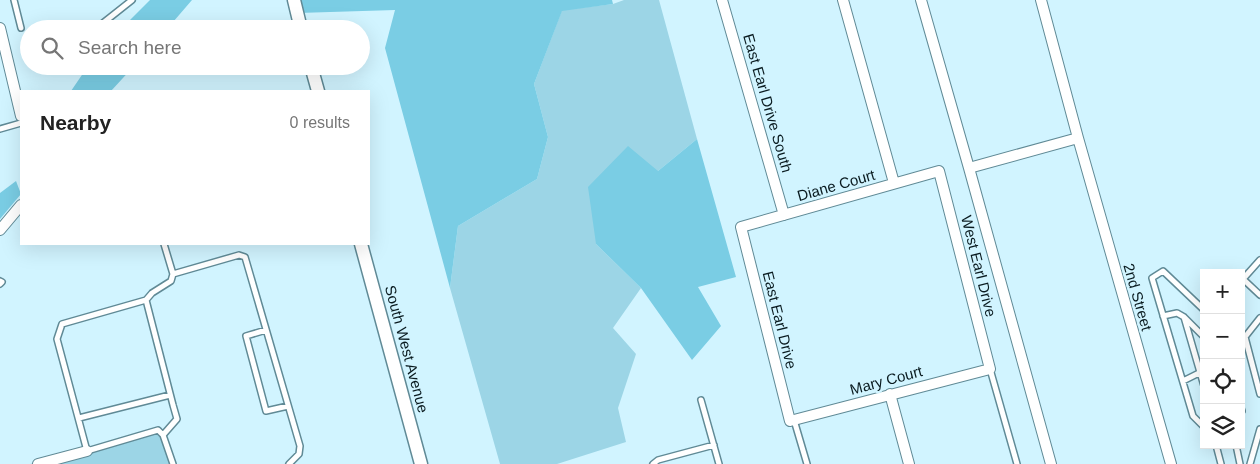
<!DOCTYPE html>
<meta charset="utf-8">
<style>
body{margin:0;font-family:Helvetica,sans-serif;background:#f2f2f2;color:#222}
.controls{position:absolute;right:15px;bottom:15px;display:grid;overflow:hidden;border-radius:0px;box-shadow:0 5px 20px #0002}
.controls button{width:45px;height:45px;display:grid;place-items:center;padding:0;border:0;border-bottom:1px solid #e0e0e0;background:#fff;color:#222;font:25px sans-serif}
.list{margin:0;padding:0;list-style:none}
h2{display:flex;justify-content:space-between;align-items:center;height:65px;margin:0;padding:0 20px;font-size:21px}
h2 small{font-size:16px;font-weight:400;color:#767676}
.icon{flex:none;width:28px;height:28px;fill:none;stroke:currentColor;stroke-width:2;stroke-linecap:round;stroke-linejoin:round}
.map{position:relative;flex:none;width:1260px;height:464px;overflow:hidden}
.search{position:absolute;background:#fff;box-shadow:0 5px 20px #0002;left:20px;top:20px;width:350px;height:55px;display:flex;align-items:center;gap:12px;box-sizing:border-box;padding:0 18px;border-radius:28px;color:#767676;font-size:19px}
.panel{position:absolute;background:#fff;box-shadow:0 5px 20px #0002;left:20px;top:90px;width:350px;height:155px;border-radius:0px}
.map>svg:first-child{display:block}
.green{fill:#9cd5e6}
.forest{fill:#7acde4}
.lines{fill:none;stroke-linecap:round;stroke-linejoin:round}
.service-casing{stroke:#608a96;stroke-width:8}
.minor-casing{stroke:#608a96;stroke-width:12}
.tertiary-casing{stroke:#608a96;stroke-width:15}
.service{stroke:#fff;stroke-width:5}
.minor{stroke:#fff;stroke-width:10}
.tertiary{stroke:#fff;stroke-width:12}
.labels{text-anchor:middle;dominant-baseline:central;stroke-width:5;stroke-linejoin:round;paint-order:stroke}
.street-label{font-size:15px;fill:#091a1f;stroke:#d1f4ff}
</style>
<div class="map">
<svg width="1260" height="464" viewBox="0 0 1260 464">
<rect width="100%" height="100%" fill="#d1f4ff"/>
<path class="green" d="M 624,0 L 659,0 L 697,139 L 658,171 L 596,244 L 641,288 L 613,328 L 636,354 L 618,408 L 626,442 L 557,464 L 500,464 L 450,288 L 458,226 L 537,179 L 548,137 L 534,84 L 562,10 L 613,4 Z
M 161,427 L 172,464 L 30,464 Z"/>
<path class="forest" d="M 150,0 L 192,0 L 167,29 L 121,29 Z
M 294,0 L 612,0 L 613,4 L 562,11 L 534,84 L 548,137 L 537,179 L 458,226 L 450,288 L 385,48 L 395,10 L 298,13 Z
M 88,66 L 134,66 L 111,91 L 71,91 Z
M 697,139 L 736,277 L 698,287 L 721,326 L 692,360 L 641,288 L 596,244 L 588,187 L 628,146 L 658,171 Z
M 16,181 L 21,194 L 0,219 L 0,193 Z"/>
<g class="lines">
<g class="service-casing">
<path id="service" d="M 14,0 L 21,28
M 103,23 L 132,0
M 0,129 L 21,123
M 1260,260 L 1243,279 L 1260,295
M 173,274 L 239,255 L 245,257 L 300,446 L 299,454 L 289,464
M 0,281 L 2,282 L 0,284
M 146,300 L 62,324 L 57,339 L 87,451 L 158,430 L 163,435 L 173,464
M 1204,310 L 1163,271 L 1152,278 L 1193,416 L 1204,427
M 1163,316 L 1177,313 L 1184,317 L 1204,337
M 1184,317 L 1204,386
M 266,330 L 246,336 L 266,411 L 288,406
M 1245,337 L 1260,394
M 1241,340 L 1245,337 L 1260,318
M 990,369 L 1017,464
M 1183,381 L 1199,373 L 1204,370
M 701,400 L 719,464
M 1241,408 L 1242,411 L 1241,412
M 79,418 L 170,395
M 794,420 L 807,464
M 163,435 L 177,419 L 173,405 L 146,300 L 152,293 L 171,281 L 173,274 L 164,244
M 1216,445 L 1221,464
M 1236,445 L 1240,464
M 653,464 L 658,460 L 714,445
M 1250,464 L 1260,429"/>
</g>
<g class="minor-casing">
<path id="minor" d="M 722,0 L 784,215
M 843,0 L 894,183
M 921,0 L 969,168 L 1051,464
M 1041,0 L 1078,138 L 1171,464
M 0,28 L 21,116
M 969,168 L 1078,138
M 939,171 L 990,369 L 790,421 L 741,227 Z
M 0,230 L 21,205
M 890,394 L 909,464
M 38,464 L 87,451"/>
</g>
<g class="tertiary-casing">
<path id="tertiary" d="M 294,0 L 301,29
M 311,66 L 318,91
M 361,244 L 421,464"/>
</g>
<use href="#service" class="service"/>
<use href="#minor" class="minor"/>
<use href="#tertiary" class="tertiary"/>
</g>
<g class="labels">
<g class="street-label">
<text transform="translate(768 103) rotate(74)">East Earl Drive South</text>
<text transform="translate(836 185) rotate(-16)">Diane Court</text>
<text transform="translate(979 266) rotate(76)">West Earl Drive</text>
<text transform="translate(1138 297) rotate(74)">2nd Street</text>
<text transform="translate(780 320) rotate(76)">East Earl Drive</text>
<text transform="translate(407 349) rotate(75)">South West Avenue</text>
<text transform="translate(886 380) rotate(-15)">Mary Court</text>
</g>
</g>
</svg>
<div class="controls">
<button>+</button>
<button>−</button>
<button><svg class="icon" aria-label="locate" viewBox="0 0 24 24"><circle cx="12" cy="12" r="6"/><path d="M12 2v4M12 18v4M2 12h4M18 12h4"/></svg></button>
<button><svg class="icon" aria-label="layers" viewBox="0 0 24 24"><path d="M12 4l9 5-9 5-9-5zM3 14l9 5 9-5"/></svg></button>
</div>
<div class="search"><svg class="icon" aria-label="search" viewBox="0 0 24 24"><circle cx="10" cy="10" r="6"/><path d="M15 15l6 6"/></svg>Search here</div>
<section class="panel">
<h2>Nearby<small>0 results</small></h2>
<ul class="list">
</ul>
</section>
</div>
